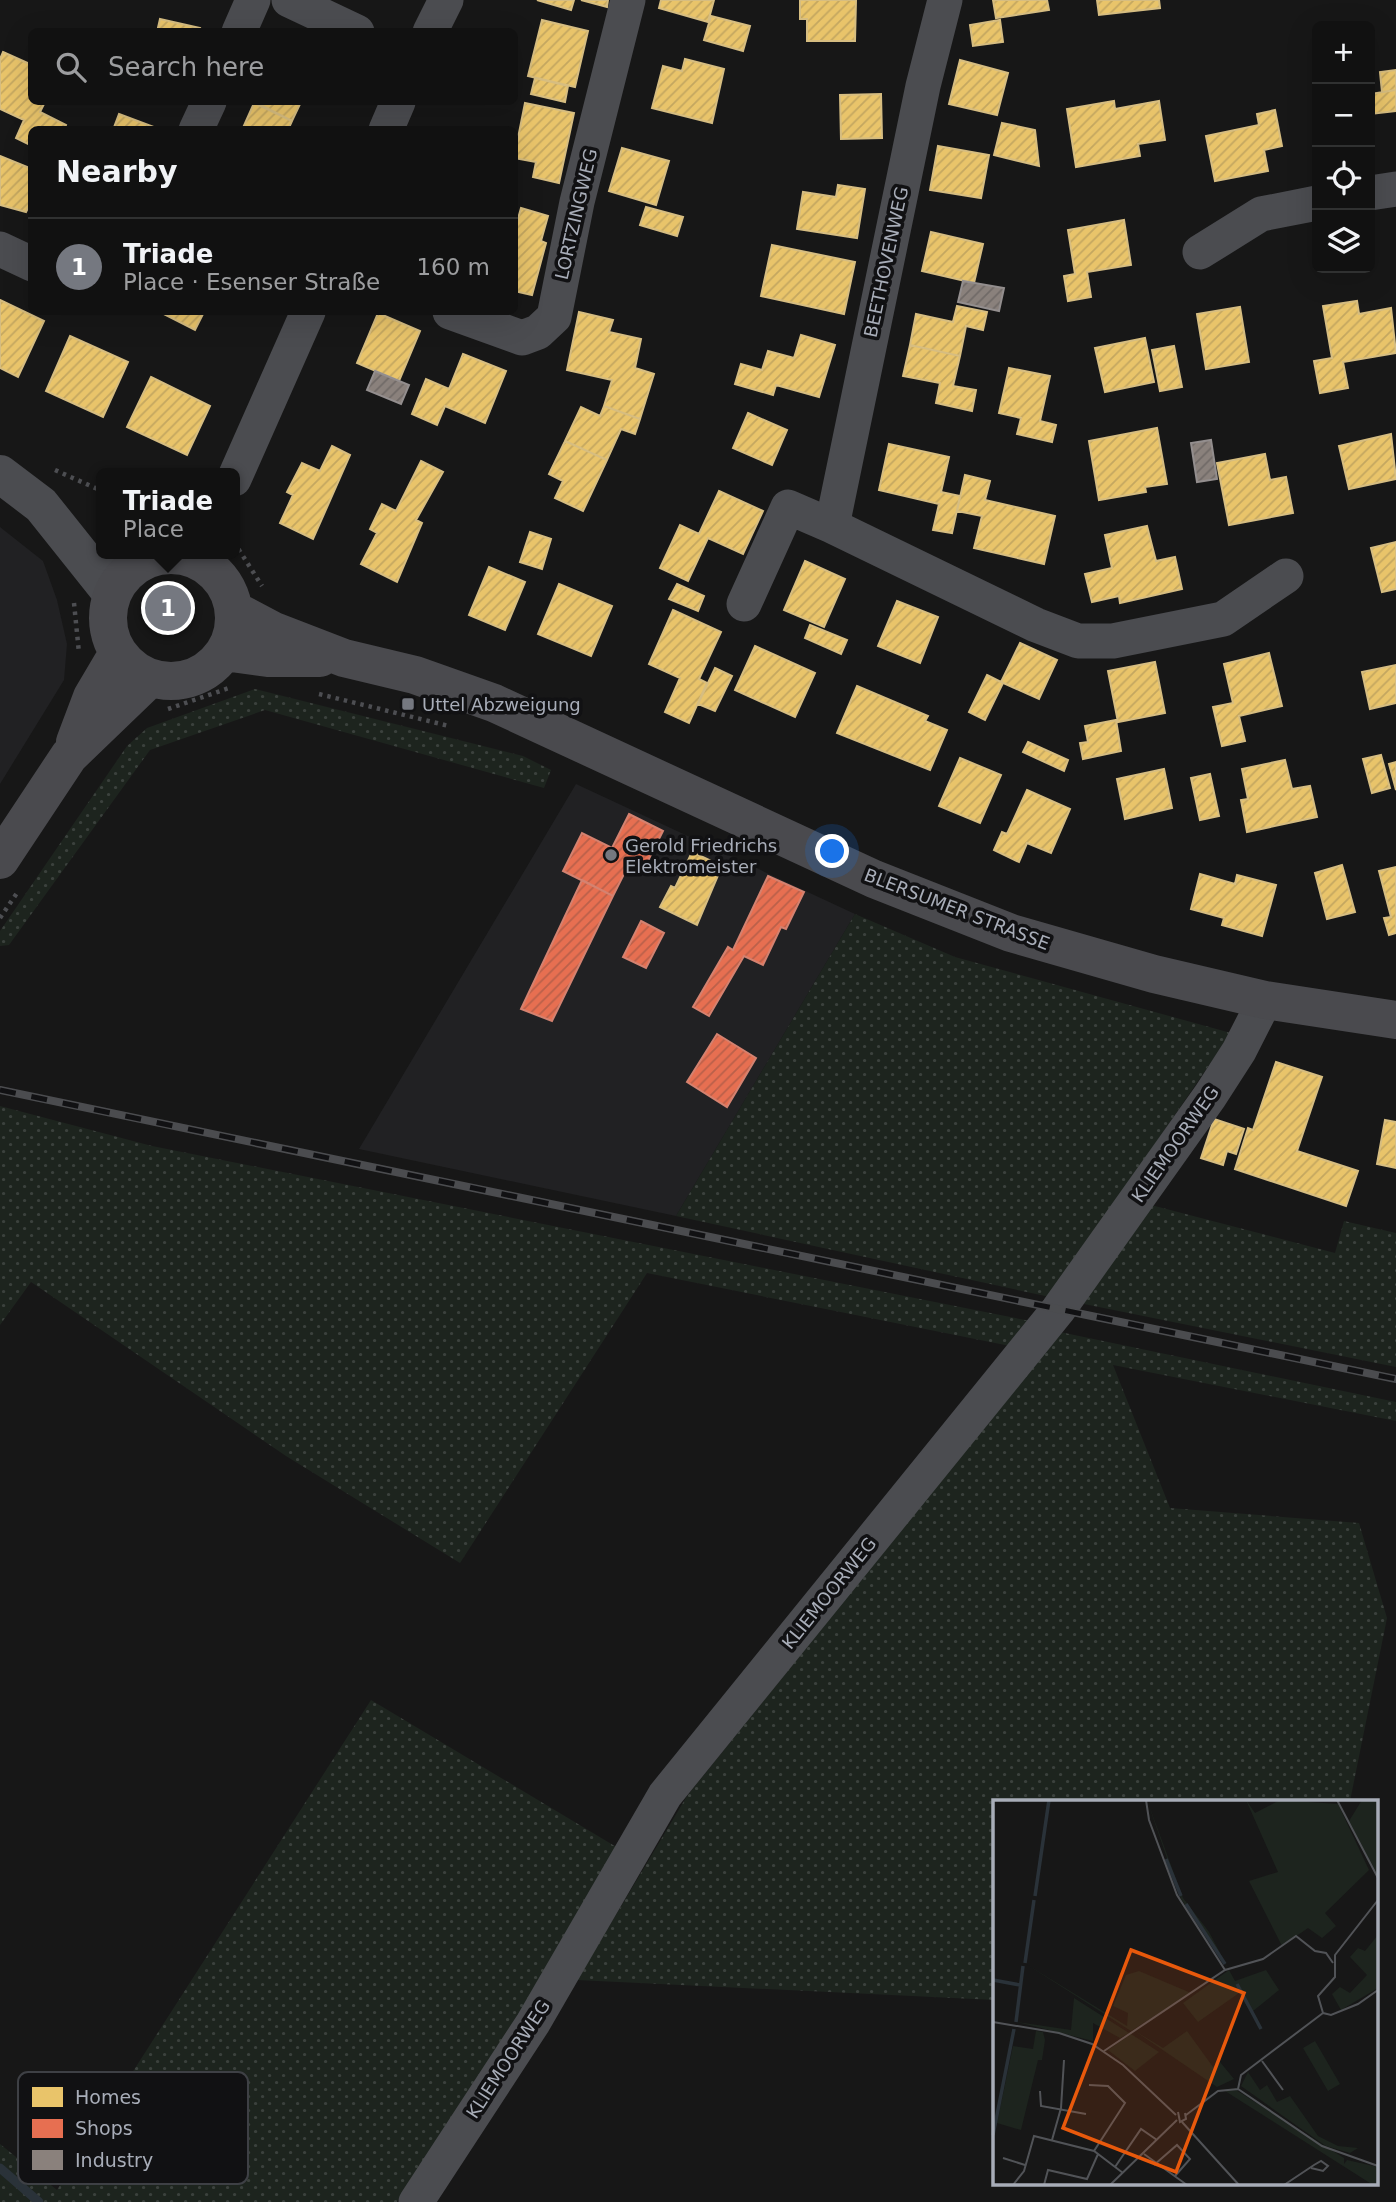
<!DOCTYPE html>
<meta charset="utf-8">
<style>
body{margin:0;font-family:"DejaVu Sans",sans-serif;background:#1e1f1f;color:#f1f3f6}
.controls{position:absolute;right:21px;top:21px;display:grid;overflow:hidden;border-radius:10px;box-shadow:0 7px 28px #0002}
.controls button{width:63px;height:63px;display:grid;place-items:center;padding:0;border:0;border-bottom:2px solid #303131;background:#111;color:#f1f3f6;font:35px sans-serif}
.you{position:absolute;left:833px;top:852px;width:24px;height:24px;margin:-18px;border:5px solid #fff;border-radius:50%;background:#1a73e8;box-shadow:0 0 0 10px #1a73e833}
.badge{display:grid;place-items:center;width:46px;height:46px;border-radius:50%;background:#757880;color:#fff;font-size:23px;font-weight:700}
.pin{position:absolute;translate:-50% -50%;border:4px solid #fff;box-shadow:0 2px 7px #0006}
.popup{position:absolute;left:96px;top:468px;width:144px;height:91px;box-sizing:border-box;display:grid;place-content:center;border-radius:10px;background:#111;filter:drop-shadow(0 2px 5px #0005);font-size:23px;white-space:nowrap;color:#9c9d9f}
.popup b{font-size:26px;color:#f1f3f6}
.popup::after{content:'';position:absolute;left:50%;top:100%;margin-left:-14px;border:14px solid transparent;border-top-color:#111}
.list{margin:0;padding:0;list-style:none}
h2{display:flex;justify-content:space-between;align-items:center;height:91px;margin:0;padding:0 28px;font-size:30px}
h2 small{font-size:23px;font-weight:400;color:#9c9d9f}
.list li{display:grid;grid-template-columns:46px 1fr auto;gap:21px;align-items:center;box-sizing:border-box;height:98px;padding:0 28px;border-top:2px solid #303131}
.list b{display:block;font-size:26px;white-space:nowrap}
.list p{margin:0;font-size:23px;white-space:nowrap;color:#9c9d9f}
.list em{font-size:23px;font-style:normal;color:#9c9d9f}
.icon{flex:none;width:38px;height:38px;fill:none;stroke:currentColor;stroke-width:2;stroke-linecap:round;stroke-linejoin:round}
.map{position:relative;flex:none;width:1396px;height:2202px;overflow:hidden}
.search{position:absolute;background:#111;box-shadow:0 7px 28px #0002;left:28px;top:28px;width:490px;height:77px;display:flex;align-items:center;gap:18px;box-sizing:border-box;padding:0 24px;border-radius:10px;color:#9c9d9f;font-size:26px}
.panel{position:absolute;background:#111;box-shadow:0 7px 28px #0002;left:28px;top:126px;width:490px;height:189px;border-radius:10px}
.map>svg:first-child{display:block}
.built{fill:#212123}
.grass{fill:url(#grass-dots)}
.homes{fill:url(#homes-hatch);stroke:#d6bd81;stroke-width:2}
.shops{fill:url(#shops-hatch);stroke:#d48270;stroke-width:2}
.industry{fill:url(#industry-hatch);stroke:#938e8e;stroke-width:2}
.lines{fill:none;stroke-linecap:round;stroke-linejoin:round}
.stream{stroke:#2a3239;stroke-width:9}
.path{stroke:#4d4e52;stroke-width:4.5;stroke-dasharray:3.5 5;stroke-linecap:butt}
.minor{stroke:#4b4c50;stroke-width:35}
.tertiary{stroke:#4b4c50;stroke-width:38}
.secondary{stroke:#4a4a4e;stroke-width:38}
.rail-casing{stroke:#4b4c4f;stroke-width:8}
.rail{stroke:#111113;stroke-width:5;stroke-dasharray:16;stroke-linecap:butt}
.poi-dot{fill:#757880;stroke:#111113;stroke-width:2.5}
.labels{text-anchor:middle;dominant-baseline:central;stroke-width:7;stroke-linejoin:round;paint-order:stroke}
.street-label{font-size:18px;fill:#a8adb8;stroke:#111113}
.poi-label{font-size:18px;fill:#a8adb8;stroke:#111113;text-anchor:start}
.inset-river{fill:none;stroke:#2a3239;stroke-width:3.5}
.inset-road{fill:none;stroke:#515357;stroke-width:2}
.view{fill:#e8590c;fill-opacity:0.15;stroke:#e8590c;stroke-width:3.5}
.inset-edge{fill:none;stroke:#a8adb8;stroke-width:3.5}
.key{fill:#111113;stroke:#3e4045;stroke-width:2}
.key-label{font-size:19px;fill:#a8adb8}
</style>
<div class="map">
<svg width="1396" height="2202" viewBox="0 0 1396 2202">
<defs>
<pattern id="grass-dots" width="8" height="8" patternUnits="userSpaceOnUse" patternTransform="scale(1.75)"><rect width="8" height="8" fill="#1d241e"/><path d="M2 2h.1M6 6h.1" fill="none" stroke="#3b413d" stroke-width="1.8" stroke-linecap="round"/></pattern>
<pattern id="homes-hatch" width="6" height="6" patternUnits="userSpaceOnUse" patternTransform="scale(1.75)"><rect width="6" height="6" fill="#e9c46a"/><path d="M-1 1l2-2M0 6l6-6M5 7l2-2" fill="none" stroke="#c4a760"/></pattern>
<pattern id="shops-hatch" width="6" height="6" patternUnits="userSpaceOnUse" patternTransform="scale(1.75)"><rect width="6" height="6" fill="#e76f51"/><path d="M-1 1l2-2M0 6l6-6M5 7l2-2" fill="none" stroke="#ba604a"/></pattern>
<pattern id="industry-hatch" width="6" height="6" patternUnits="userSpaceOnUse" patternTransform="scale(1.75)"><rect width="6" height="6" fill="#8a817c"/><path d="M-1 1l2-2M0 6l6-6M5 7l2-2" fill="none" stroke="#706a67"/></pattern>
</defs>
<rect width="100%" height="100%" fill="#171717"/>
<path class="built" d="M 0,527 L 43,561 L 57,600 L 67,644 L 64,680 L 0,784 Z
M 576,784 L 855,914 L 676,1216 L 359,1149 Z"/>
<path class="grass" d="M 255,689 L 523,756 L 551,770 L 544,788 L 265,710 L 150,750 L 9,945 L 0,946 L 0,931 L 127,746 L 147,728 Z
M 855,914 L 955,957 L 1231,1033 L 1050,1297 L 676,1216 Z
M 0,1106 L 152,1146 L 1035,1322 L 1015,1347 L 647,1273 L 460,1563 L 286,1456 L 31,1282 L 0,1325 Z
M 1151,1205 L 1335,1253 L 1344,1221 L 1396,1233 L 1396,1367 L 1079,1303 Z
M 1060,1332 L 1396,1402 L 1396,1421 L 1113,1365 L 1170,1508 L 1359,1523 L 1387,1618 L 1350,1801 L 995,1801 L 995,2000 L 577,1980 L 687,1796 Z
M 371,1700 L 618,1848 L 522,2013 L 397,2202 L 0,2202 L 0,2144 L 57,2190 Z"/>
<path class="homes" d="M 537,0 L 574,0 L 571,10 Z
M 581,0 L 608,0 L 607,7 Z
M 661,0 L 714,0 L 708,22 L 659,8 Z
M 800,0 L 856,0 L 855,41 L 807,41 L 807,19 L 800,19 Z
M 993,0 L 1047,0 L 1049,10 L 996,18 Z
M 1097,0 L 1159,0 L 1160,8 L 1099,15 Z
M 711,16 L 750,26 L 743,51 L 704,40 Z
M 160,19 L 200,28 L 199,32 L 157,32 Z
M 542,20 L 588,31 L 575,87 L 528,76 Z
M 1000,20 L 1003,42 L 973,46 L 970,25 Z
M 3,52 L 32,65 L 32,102 L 45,102 L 40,112 L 66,125 L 64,130 L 32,130 L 32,146 L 16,138 L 24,120 L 0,109 L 0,59 Z
M 685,59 L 724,69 L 712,123 L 652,108 L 663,66 L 682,71 Z
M 960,60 L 1008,73 L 997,115 L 949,104 Z
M 1396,70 L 1396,90 L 1382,92 L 1380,72 Z
M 535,78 L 568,86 L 565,102 L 531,94 Z
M 1396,90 L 1396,111 L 1371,114 L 1370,94 Z
M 881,94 L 882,138 L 841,139 L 840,95 Z
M 1114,101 L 1115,109 L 1159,101 L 1165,140 L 1138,144 L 1140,156 L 1076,167 L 1067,109 Z
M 255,102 L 301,102 L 292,121 Z
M 254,103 L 292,121 L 288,130 L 242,130 Z
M 525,103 L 574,113 L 559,183 L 533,177 L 536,162 L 514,158 Z
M 1275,110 L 1282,146 L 1264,150 L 1268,171 L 1215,181 L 1206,136 L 1259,125 L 1257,114 Z
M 119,114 L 159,129 L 159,130 L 113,130 Z
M 1002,123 L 1035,130 L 1039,166 L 994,155 Z
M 938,146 L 989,155 L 981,198 L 930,190 Z
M 622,148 L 669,161 L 656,205 L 609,191 Z
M 0,156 L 32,169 L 32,200 L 26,212 L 0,205 Z
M 838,185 L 865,189 L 857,238 L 797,229 L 803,192 L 836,197 Z
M 646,207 L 683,217 L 677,236 L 640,225 Z
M 521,208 L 548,216 L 541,241 L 546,243 L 532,295 L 514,291 L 514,233 Z
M 1124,220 L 1131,265 L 1087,272 L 1091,297 L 1068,301 L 1064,276 L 1075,274 L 1068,230 Z
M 931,232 L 983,244 L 974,283 L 922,271 Z
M 772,245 L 855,262 L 844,314 L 761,296 Z
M 0,300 L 44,321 L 18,377 L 0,368 Z
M 1357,301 L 1359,314 L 1391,308 L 1396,353 L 1343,362 L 1348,388 L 1320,393 L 1314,361 L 1332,358 L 1323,306 Z
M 957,306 L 987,312 L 983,330 L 966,326 L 960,356 L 910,345 L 916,314 L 953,322 Z
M 1240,307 L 1249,362 L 1206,369 L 1197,314 Z
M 160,312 L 204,312 L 195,330 Z
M 579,312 L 613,320 L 609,332 L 641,339 L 635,368 L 654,374 L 640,419 L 604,406 L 612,380 L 567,370 Z
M 378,313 L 420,331 L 399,381 L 357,363 Z
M 801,335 L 835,345 L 819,397 L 776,385 L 773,395 L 735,384 L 741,364 L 762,370 L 768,351 L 794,358 Z
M 70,336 L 128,362 L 103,417 L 46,391 Z
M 1145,338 L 1154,382 L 1105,392 L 1095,348 Z
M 910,345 L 960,356 L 953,386 L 976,390 L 972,411 L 936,403 L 940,383 L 903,376 Z
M 1174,346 L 1182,387 L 1160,391 L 1152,350 Z
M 463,354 L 506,371 L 485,423 L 445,406 L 437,425 L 412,414 L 426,379 L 449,389 Z
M 1009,368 L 1050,376 L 1040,421 L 1056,425 L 1052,442 L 1017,434 L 1021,418 L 999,413 Z
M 151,377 L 210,406 L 187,455 L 127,427 Z
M 604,406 L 640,419 L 635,434 L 621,429 L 607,460 L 565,441 L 581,407 L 600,416 Z
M 748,413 L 787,430 L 772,465 L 733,448 Z
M 1157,428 L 1167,484 L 1145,487 L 1146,492 L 1099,500 L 1089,441 Z
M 1391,434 L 1396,479 L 1349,489 L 1339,446 Z
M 565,441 L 607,460 L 583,511 L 555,498 L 563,481 L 549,474 Z
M 889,444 L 949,457 L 941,492 L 960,496 L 952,533 L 933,530 L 939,504 L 879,490 Z
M 332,446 L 350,455 L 313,539 L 280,523 L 293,495 L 287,492 L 302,463 L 320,471 Z
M 1265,454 L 1270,480 L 1286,477 L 1293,513 L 1229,525 L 1217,463 Z
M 421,461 L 443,472 L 416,520 L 422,523 L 397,582 L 361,564 L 377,533 L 370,529 L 382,504 L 396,511 Z
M 965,475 L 990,481 L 985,500 L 1055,516 L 1044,564 L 974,548 L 982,516 L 957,511 Z
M 719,491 L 763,511 L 743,554 L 708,538 L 688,581 L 660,568 L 680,525 L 699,534 Z
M 1147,526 L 1156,561 L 1175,557 L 1182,589 L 1120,603 L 1119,596 L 1092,602 L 1085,574 L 1112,568 L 1105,535 Z
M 530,532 L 551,539 L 542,569 L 520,562 Z
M 1396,542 L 1396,589 L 1382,592 L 1371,548 Z
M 805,561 L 845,579 L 824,627 L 784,610 Z
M 489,567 L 525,582 L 505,630 L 469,615 Z
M 559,584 L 612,606 L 591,656 L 538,634 Z
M 677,584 L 704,596 L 698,611 L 669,599 Z
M 897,601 L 938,617 L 920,663 L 878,646 Z
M 673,610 L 721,632 L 699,679 L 707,683 L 689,723 L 665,712 L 680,678 L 649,664 Z
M 810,625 L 847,640 L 841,654 L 805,638 Z
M 1020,643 L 1057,660 L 1039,699 L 1001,682 Z
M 755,646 L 815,673 L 795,717 L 735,690 Z
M 1269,653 L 1282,706 L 1239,716 L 1245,741 L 1222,746 L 1213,707 L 1233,703 L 1224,664 Z
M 1155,662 L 1165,713 L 1118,722 L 1108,671 Z
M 1396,665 L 1396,703 L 1370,709 L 1362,672 Z
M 715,668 L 732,676 L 715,711 L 698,704 Z
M 987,675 L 1003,683 L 985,720 L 969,712 Z
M 857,686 L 928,716 L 925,721 L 947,730 L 930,770 L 837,733 Z
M 1116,720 L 1121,751 L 1083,759 L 1080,743 L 1088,742 L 1085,726 Z
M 1028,742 L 1068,760 L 1064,771 L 1023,752 Z
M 1381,755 L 1390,788 L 1372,793 L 1363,759 Z
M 960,758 L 1001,775 L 980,823 L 939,806 Z
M 1285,760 L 1292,789 L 1310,786 L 1317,817 L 1247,832 L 1241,800 L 1248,799 L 1242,769 Z
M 1396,762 L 1396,790 L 1389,764 Z
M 1164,769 L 1172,808 L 1125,819 L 1117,779 Z
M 1210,774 L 1219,816 L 1200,820 L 1191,778 Z
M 1027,790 L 1070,809 L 1051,853 L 1027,843 L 1019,862 L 994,850 L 1002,832 L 1007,834 Z
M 692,852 L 722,866 L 697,925 L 660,907 L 671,886 L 675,888 Z
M 1342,865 L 1355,912 L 1327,919 L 1315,873 Z
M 1396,867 L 1396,933 L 1389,935 L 1384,918 L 1391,917 L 1379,871 Z
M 1200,874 L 1235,884 L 1237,875 L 1276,885 L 1262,936 L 1222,925 L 1224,918 L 1191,909 Z
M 1276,1062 L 1322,1077 L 1297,1151 L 1358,1171 L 1346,1206 L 1235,1169 L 1248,1128 L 1253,1130 Z
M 1214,1119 L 1244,1129 L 1236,1154 L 1227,1151 L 1223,1165 L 1201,1158 Z
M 1385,1120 L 1396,1122 L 1396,1168 L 1377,1164 Z"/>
<path class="shops" d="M 629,814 L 663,831 L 644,869 L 630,862 L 613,896 L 563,871 L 582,833 L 612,848 Z
M 768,876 L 804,892 L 786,929 L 781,927 L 763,965 L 744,956 L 709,1016 L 693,1007 L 728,947 L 733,950 Z
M 582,880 L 613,896 L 552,1021 L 521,1009 Z
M 641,921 L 664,933 L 646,968 L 623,957 Z
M 717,1034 L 756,1058 L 727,1107 L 687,1082 Z"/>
<path class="industry" d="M 963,281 L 1004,288 L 999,311 L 958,302 Z
M 375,371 L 409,385 L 401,404 L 367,390 Z
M 1211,440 L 1217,479 L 1197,482 L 1191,443 Z"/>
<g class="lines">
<path class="stream" d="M 0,2168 L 39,2202"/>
<path class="path" d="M 55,470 L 102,491
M 234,542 L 262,586
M 74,603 L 79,653
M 319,694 L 449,726
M 168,709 L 229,688
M 0,918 L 19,890"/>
<path class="minor" d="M 289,0 L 357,32
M 945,0 L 923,86 L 832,526 L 1036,625 L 1078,641 L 1113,641 L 1223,619 L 1286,576
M 239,32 L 253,0
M 430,32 L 446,0
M 196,130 L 209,102
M 386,130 L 398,102
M 1370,193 L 1396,189
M 0,249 L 32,264
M 1200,252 L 1261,214 L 1317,203
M 450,312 L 522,338 L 538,332 L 554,317 L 577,202 L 628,0
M 234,479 L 308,312
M 197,560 L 200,554
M 744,604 L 788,507 L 832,526
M 416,2202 L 533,2023 L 665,1795 L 1058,1310 L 1210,1096 L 1239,1051 L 1265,1000"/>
<path class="tertiary" d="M 0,474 L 41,505 L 112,594
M 125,554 L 138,564"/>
<path class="secondary" d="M108 618a63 63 0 1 1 126 0a63 63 0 1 1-126 0Z
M 234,610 L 274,631 L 344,658 L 415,675 L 494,703 L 874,879 L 1011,933 L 1154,974 L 1265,1000 L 1396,1020
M 224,652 L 268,658 L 320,658
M 75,742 L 92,697 L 118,653
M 0,860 L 69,756 L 150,678"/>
<g class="rail-casing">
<path id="rail" d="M 0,1090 L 1396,1379"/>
</g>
<use href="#rail" class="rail"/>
</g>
<g class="poi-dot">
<rect x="401" y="697" width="14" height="14" rx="3.5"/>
<circle cx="611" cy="855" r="7"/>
</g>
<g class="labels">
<g class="street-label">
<text transform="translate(576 214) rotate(-77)">LORTZINGWEG</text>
<text transform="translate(886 262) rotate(-78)">BEETHOVENWEG</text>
<text transform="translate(957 909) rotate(21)">BLERSUMER STRASSE</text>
<text transform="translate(1175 1144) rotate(-55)">KLIEMOORWEG</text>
<text transform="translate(829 1593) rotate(-51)">KLIEMOORWEG</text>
<text transform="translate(508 2059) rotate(-57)">KLIEMOORWEG</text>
</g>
<g class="poi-label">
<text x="422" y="704">Uttel Abzweigung</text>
<text x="625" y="845">Gerold Friedrichs<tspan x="625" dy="21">Elektromeister</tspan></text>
</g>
</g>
<g transform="translate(993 1800)">
<rect width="385" height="385" fill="#171717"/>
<path d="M 154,0 L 190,98 L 216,132 L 235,168 L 188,99 ZM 253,0 L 262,13 L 287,0 L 345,4 L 376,70 L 332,113 L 343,126 L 329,138 L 315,128 L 289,146 L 256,81 L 285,72 ZM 369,0 L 385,0 L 385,76 L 356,21 ZM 385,135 L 385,188 L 348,210 L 339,194 L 347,187 L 357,193 L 374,175 L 357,157 L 365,148 L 372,151 ZM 33,164 L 134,226 L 135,213 L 120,206 L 133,175 L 146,171 L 198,193 L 138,231 ZM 236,170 L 242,181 L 273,170 L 286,190 L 260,211 L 268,230 L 246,193 L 205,222 L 190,203 ZM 81,198 L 136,233 L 127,238 L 100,223 L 100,241 L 24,222 L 78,230 ZM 43,231 L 50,232 L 52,240 L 49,260 L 45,260 L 28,330 L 4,323 L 20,246 L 40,249 ZM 142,231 L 170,248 L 194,231 L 220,267 L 227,262 L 241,279 L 224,287 ZM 138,234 L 166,252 L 142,271 L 115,250 ZM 322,241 L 347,284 L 335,291 L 310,248 ZM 255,272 L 267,290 L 274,285 L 284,302 L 297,296 L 325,336 L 345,346 L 365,348 L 357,353 L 333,346 L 307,328 L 248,286 ZM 243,290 L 351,358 L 351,364 L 354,360 L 385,367 L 385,385 L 380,385 L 232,291 Z" fill="#1d241e"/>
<path class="inset-river" d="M 173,59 L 188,96M 42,96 L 56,0M 193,104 L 232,164M 32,163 L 41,100M 0,180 L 27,185M 244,184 L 268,229M 23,222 L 30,166M 0,335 L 21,229"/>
<path class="inset-road" d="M 153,0 L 156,20 L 184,95 L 232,170M 344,0 L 385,78M 330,213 L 325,196 L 342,177 L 342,155 L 385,100M 330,213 L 338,215 L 365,204 L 385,190M 0,222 L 66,233 L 99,244 L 130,265 L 183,315M 111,251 L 232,170 L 270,159 L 303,136 L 322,151 L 333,153 L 340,163M 269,261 L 290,290M 96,285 L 115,286 L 132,303 L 101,351M 245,289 L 248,275 L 330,213M 47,291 L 48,306 L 93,314M 185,312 L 187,322 L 193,319 L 192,313M 193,315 L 225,291 L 245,289 L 329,346 L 385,366M 189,322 L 246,385M 59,340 L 68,308 L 71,260M 151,354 L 194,385M 10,358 L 32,365M 161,365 L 184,345 L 197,359 L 182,376M 122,367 L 148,329 L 164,340M 20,385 L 31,371 L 41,336 L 101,351 L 130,373M 51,385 L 55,370 L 94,379 L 105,354M 117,385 L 184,320M 291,385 L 321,365 L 328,361 L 335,366 L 330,371 L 318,368"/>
<path class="view" d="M 138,150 L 251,193 L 183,372 L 70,328 Z"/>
<rect width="385" height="385" class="inset-edge"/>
</g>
<rect x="18" y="2072" width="230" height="112" rx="10" class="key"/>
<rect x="32" y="2087" width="31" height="20" fill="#e9c46a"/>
<rect x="32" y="2119" width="31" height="19" fill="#e76f51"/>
<rect x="32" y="2150" width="31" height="20" fill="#8a817c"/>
<g class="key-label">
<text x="75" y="2104">Homes</text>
<text x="75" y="2135">Shops</text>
<text x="75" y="2167">Industry</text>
</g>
</svg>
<div class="controls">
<button>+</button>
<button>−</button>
<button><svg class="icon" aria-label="locate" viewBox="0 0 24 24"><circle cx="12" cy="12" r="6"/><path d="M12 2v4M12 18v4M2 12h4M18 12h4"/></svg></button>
<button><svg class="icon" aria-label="layers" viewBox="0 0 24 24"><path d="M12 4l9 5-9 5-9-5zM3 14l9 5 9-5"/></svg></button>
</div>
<div class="you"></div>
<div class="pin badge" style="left:168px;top:608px">1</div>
<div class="popup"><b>Triade</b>Place</div>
<div class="search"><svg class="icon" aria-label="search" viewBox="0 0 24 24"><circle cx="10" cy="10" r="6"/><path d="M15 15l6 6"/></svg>Search here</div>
<section class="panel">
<h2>Nearby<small></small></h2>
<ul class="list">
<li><span class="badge">1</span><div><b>Triade</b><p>Place · Esenser Straße</p></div><em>160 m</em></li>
</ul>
</section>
</div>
